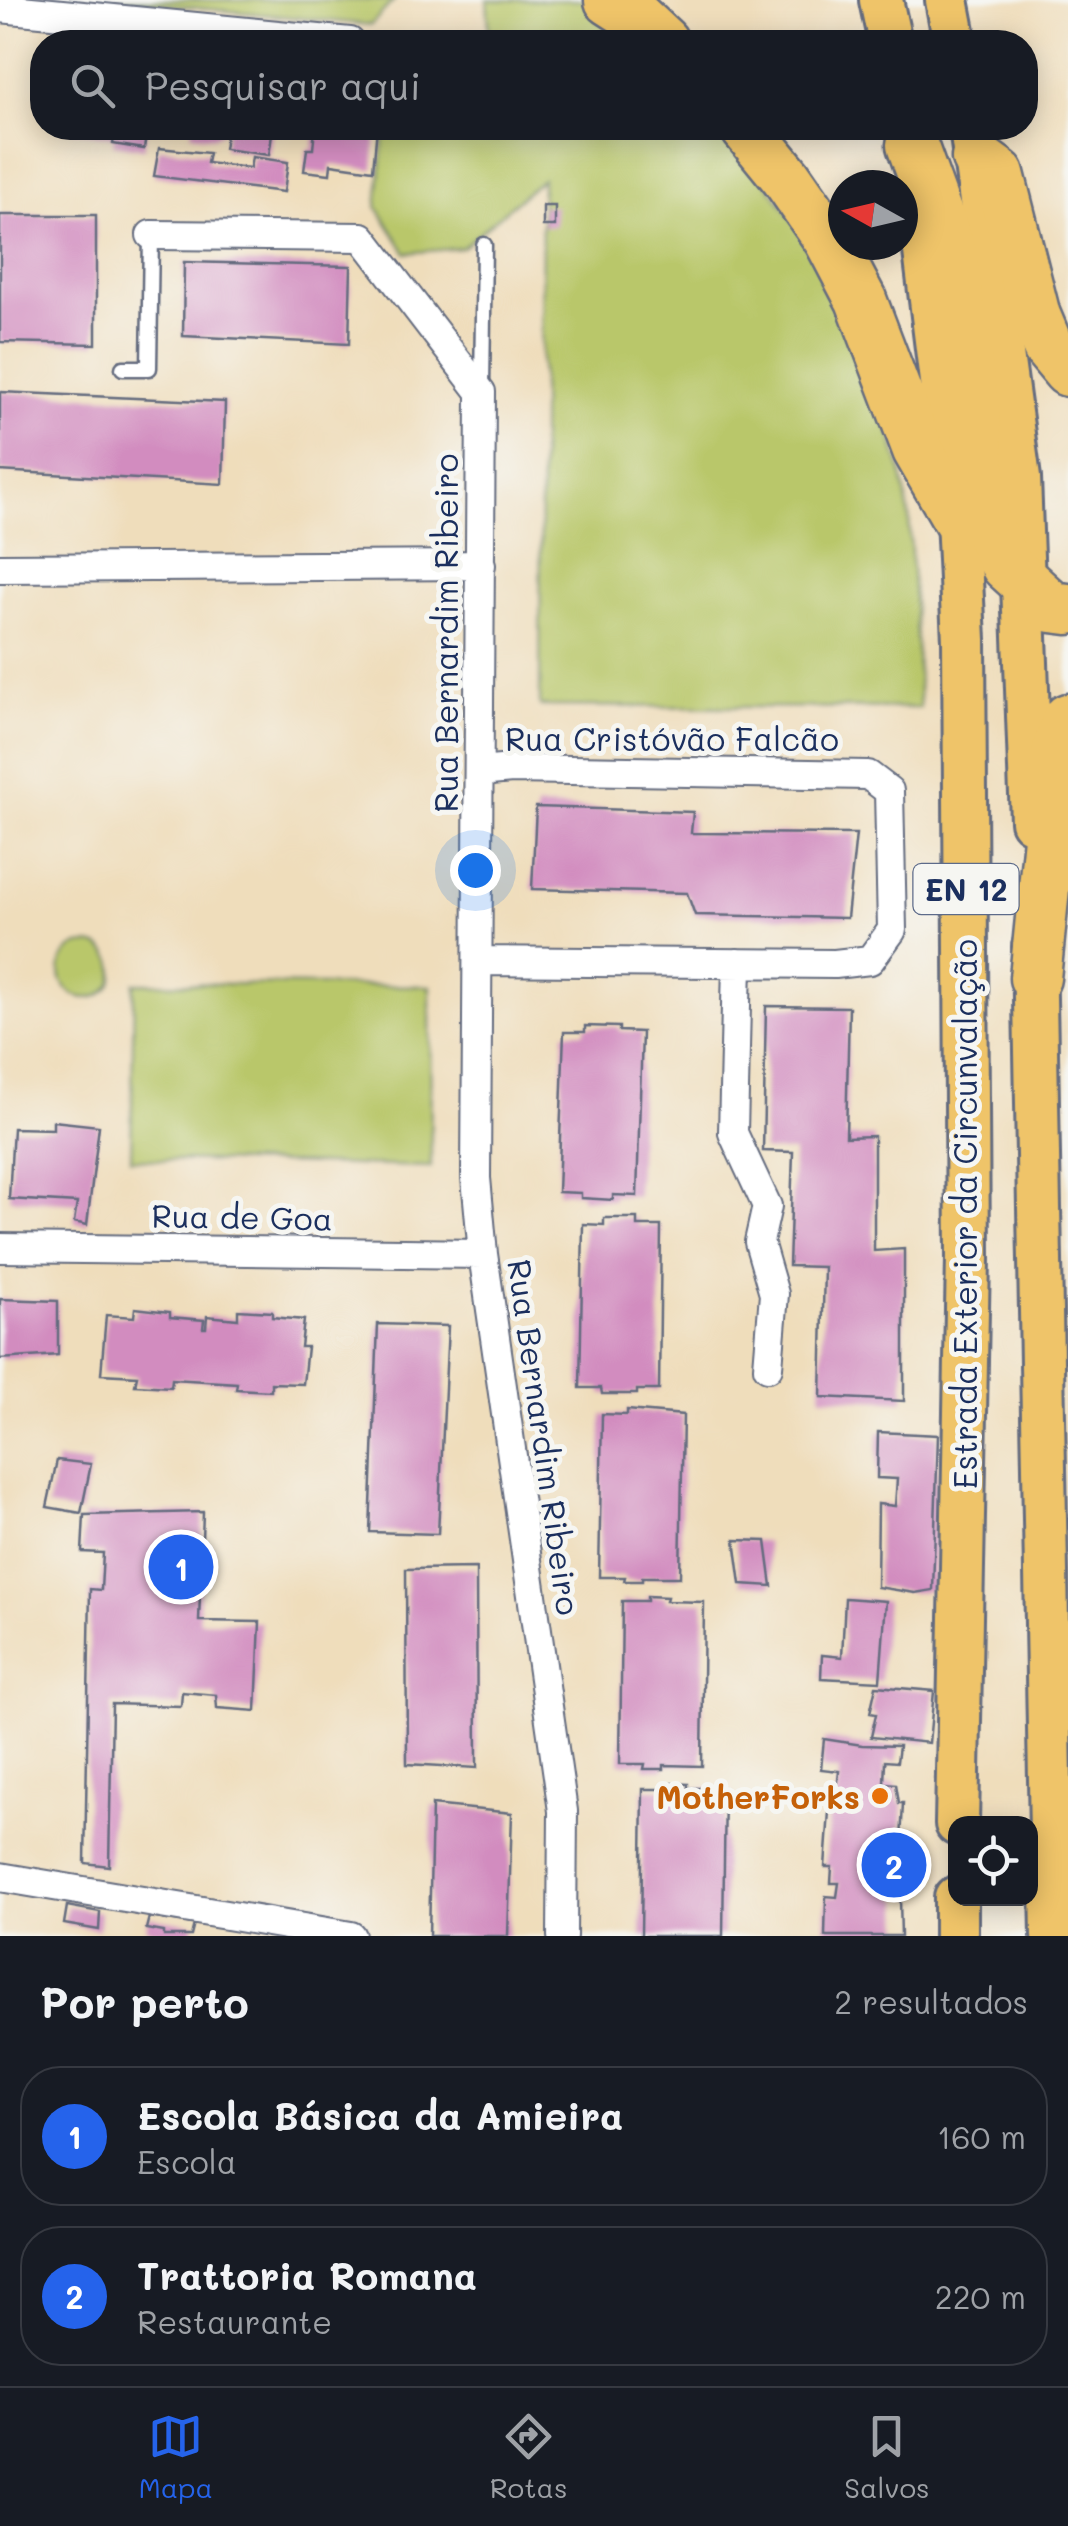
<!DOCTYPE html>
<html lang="pt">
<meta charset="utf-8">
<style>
body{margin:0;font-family:Mali,sans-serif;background:#20242c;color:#f1f3f6}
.controls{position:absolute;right:30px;bottom:30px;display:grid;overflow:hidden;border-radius:20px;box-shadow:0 5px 25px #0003}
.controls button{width:90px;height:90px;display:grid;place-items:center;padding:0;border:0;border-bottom:2px solid #363941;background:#171b24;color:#f1f3f6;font:50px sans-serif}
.compass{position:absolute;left:828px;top:170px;width:90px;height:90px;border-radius:50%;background:#171b24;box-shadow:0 5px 25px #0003;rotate:278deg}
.you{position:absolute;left:475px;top:870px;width:35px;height:35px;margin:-25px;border:8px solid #fff;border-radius:50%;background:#1a73e8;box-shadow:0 0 0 15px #1a73e833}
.badge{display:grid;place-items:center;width:65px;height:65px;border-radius:50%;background:#2563eb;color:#fff;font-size:32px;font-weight:700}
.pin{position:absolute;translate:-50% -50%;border:5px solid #fff;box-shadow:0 2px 10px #0006}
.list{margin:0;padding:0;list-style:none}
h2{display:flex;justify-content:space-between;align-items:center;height:130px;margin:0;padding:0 40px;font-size:42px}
h2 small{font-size:32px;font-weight:400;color:#9ea1a6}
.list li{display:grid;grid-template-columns:65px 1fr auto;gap:30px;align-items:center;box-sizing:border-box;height:140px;margin:0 20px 20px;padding:0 20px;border:2px solid #363941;border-radius:40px}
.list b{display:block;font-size:38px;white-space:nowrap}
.list p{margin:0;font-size:32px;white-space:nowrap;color:#9ea1a6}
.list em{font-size:32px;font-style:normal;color:#9ea1a6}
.icon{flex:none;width:55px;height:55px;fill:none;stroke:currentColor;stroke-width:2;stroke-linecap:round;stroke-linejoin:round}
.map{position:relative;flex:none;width:1068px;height:1936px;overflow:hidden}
.search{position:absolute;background:#171b24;box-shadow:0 5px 25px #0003;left:30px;right:30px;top:30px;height:110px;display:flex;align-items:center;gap:25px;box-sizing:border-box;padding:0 35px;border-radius:40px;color:#9ea1a6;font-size:38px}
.sheet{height:450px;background:#171b24}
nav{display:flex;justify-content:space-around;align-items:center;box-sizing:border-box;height:140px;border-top:2px solid #363941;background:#171b24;font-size:28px;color:#9ea1a6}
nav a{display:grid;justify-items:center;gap:5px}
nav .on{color:#2563eb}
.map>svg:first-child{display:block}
.green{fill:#b9c76a;stroke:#6a7b64;stroke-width:2.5}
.building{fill:#d28cbf}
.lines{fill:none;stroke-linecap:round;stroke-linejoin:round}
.lane-casing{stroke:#656c7f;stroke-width:19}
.street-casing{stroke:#656c7f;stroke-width:32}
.primary-casing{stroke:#656c7f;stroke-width:48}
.highway-casing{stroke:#656c7f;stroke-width:55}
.lane{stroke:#fff;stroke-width:14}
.street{stroke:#fff;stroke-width:28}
.primary{stroke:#efc469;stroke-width:42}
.highway{stroke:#efc469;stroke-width:50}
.food-dot{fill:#e8710a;stroke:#f6f6f2;stroke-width:4}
.labels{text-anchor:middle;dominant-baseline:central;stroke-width:10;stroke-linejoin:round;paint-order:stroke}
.shield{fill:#f6f6f2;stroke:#5d6b8a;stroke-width:2.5}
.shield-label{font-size:30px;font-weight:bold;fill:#1b2f5e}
.street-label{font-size:32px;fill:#1b2f5e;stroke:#f6f6f2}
.food-label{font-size:32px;font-weight:bold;fill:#c56008;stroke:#f6f6f2;text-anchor:end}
</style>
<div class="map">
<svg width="1068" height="1936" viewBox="0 0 1068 1936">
<rect width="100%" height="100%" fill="#f6f6f2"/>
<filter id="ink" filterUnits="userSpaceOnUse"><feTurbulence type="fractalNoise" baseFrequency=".01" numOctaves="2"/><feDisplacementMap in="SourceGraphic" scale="20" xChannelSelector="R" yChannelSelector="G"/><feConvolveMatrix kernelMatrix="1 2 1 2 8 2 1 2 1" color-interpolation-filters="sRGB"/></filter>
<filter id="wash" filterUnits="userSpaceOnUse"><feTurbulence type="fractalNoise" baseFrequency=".0048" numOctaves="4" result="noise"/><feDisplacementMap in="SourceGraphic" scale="40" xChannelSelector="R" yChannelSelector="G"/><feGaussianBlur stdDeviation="2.25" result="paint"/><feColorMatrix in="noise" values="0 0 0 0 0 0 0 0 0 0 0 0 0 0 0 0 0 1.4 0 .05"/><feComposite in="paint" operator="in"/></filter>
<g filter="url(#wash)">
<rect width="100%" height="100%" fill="#efddbb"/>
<path class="green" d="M 116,0 L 394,0 L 371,25 Z
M 487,0 L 584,0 L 639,42 L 490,42 Z
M 385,128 L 728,128 L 819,257 L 891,435 L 902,474 L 909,516 L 920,708 L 540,706 L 542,179 L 462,248 L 406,253 L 377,207 Z
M60 971a27 27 0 1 1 54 0a27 27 0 1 1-54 0Z
M 134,983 L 430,986 L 431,1167 L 131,1159 Z"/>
<g id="blocks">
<path class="building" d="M 56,128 L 147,128 L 144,149 L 113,144 L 114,137 Z
M 192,128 L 224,128 L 223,132 L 214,137 L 191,134 Z
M 227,128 L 273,128 L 269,155 L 224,149 Z
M 315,128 L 377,128 L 373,170 L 331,164 L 330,174 L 304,171 L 307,149 L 313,149 Z
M 159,148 L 209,153 L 207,163 L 250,168 L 252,157 L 288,162 L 284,192 L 154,176 Z
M 543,206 L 555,206 L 555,226 L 543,226 Z
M 0,215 L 96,215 L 96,344 L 0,342 Z
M 184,262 L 351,266 L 349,344 L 183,336 Z
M 0,392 L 225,402 L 223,484 L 0,471 Z
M 536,807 L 693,812 L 691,833 L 856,834 L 847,918 L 695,915 L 687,893 L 532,889 Z
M 766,1006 L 849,1007 L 846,1137 L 874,1136 L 874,1251 L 904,1249 L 904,1401 L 821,1397 L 824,1267 L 789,1266 L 793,1152 L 763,1151 Z
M 585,1026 L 619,1027 L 619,1031 L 642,1032 L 637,1196 L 613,1195 L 613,1200 L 581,1198 L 581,1193 L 558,1192 L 564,1032 L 585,1032 Z
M 53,1121 L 99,1126 L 87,1225 L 74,1222 L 77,1203 L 9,1199 L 13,1128 L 53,1129 Z
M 604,1218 L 637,1218 L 637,1226 L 661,1226 L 659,1390 L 637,1390 L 637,1394 L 602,1394 L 601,1388 L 580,1388 L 583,1224 L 604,1225 Z
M 0,1299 L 58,1301 L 58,1355 L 0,1359 Z
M 135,1308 L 170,1312 L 170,1317 L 204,1320 L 203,1328 L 206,1328 L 207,1316 L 238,1319 L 238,1310 L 272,1312 L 272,1317 L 304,1320 L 301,1347 L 307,1347 L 303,1384 L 271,1383 L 271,1391 L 236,1389 L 237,1383 L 172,1379 L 171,1387 L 135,1385 L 137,1376 L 101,1374 L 106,1315 L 134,1317 Z
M 378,1324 L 448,1326 L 438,1534 L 370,1532 Z
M 627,1410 L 683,1415 L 680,1577 L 642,1577 L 642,1581 L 624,1581 L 625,1577 L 599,1577 L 602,1414 L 627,1415 Z
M 878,1432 L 938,1435 L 933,1590 L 915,1593 L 877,1587 L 878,1504 L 895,1506 L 897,1479 L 877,1478 Z
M 57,1460 L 91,1464 L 81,1513 L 47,1507 Z
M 203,1512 L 199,1621 L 260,1622 L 256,1711 L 217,1708 L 216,1695 L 182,1692 L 181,1706 L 112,1704 L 109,1866 L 85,1863 L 90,1589 L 101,1590 L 103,1553 L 82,1552 L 84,1515 Z
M 735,1540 L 766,1541 L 772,1586 L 741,1584 Z
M 476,1568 L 477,1768 L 407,1764 L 406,1569 Z
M 647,1596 L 667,1597 L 666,1601 L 704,1602 L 702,1766 L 664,1765 L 664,1769 L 644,1769 L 645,1764 L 620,1764 L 622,1601 L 647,1601 Z
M 845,1598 L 886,1601 L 880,1681 L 821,1678 L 822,1655 L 842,1657 Z
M 876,1686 L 934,1691 L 929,1743 L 871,1737 L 876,1714 L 870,1713 Z
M 824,1739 L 862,1745 L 899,1746 L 897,1762 L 885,1761 L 884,1783 L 896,1784 L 899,1803 L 903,1803 L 899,1879 L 894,1878 L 893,1885 L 897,1885 L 896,1899 L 900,1899 L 901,1936 L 825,1936 L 826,1896 L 837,1897 L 839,1883 L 831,1883 L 832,1867 L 825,1867 L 829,1811 L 835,1811 L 839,1771 L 821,1769 Z
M 667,1783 L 688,1784 L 688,1788 L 725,1788 L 723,1936 L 641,1936 L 643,1789 L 666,1789 Z
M 432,1805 L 512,1813 L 508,1936 L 429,1936 Z
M 67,1906 L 100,1912 L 99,1930 L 64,1924 Z
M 149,1917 L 194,1924 L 191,1936 L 164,1936 L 164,1932 L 146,1929 Z"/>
</g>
</g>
<g filter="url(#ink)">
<use href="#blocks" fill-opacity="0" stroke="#656c7f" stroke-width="2.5"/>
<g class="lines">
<g class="lane-casing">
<path id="lane" d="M 123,368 L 149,368 L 151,235
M 482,386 L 484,245"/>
</g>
<g class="street-casing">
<path id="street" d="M 0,8 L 350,42
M 151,235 L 362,237 L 481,392 L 476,1178 L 483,1254 L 563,1811 L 562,1936
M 0,568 L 481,565
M 478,961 L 835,964 L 870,960 L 892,930 L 889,791 L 868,775 L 512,769 L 479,772
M 737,963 L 733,1133 L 767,1206 L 759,1242 L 774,1294 L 768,1367
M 0,1248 L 483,1254
M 0,1877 L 351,1936"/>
</g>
<g class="primary-casing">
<path id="primary" d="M 881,0 L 890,42
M 947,0 L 955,42
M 971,128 L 1019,478 L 1032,821
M 919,202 L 958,519 L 964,640 L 968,1258 L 957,1824
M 1034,947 L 1053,1936
M 956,1936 L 956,1898"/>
</g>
<g class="highway-casing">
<path id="highway" d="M 610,0 L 635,16 L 663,42
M 746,128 L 786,177 L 829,239 L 861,300 L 918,450 L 958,519
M 912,145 L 951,253 L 975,421 L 984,519 L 1006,565 L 1052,607 L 1068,609
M 977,158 L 999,174 L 1035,316 L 1048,347 L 1068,371
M 1035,978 L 1058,748 L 1068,719"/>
</g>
<use href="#lane" class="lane"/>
<use href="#street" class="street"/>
<use href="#primary" class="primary"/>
<use href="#highway" class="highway"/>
</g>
</g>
<circle class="food-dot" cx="880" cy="1796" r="10"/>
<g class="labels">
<rect class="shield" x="913.5" y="864" width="105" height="50" rx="8"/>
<g class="shield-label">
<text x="966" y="889">EN 12</text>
</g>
<g class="street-label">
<text transform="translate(445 633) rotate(-90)">Rua Bernardim Ribeiro</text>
<text x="672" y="738">Rua Cristóvão Falcão</text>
<text transform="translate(964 1214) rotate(-90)">Estrada Exterior da Circunvalação</text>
<text transform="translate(242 1216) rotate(1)">Rua de Goa</text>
<text transform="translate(545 1437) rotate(82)">Rua Bernardim Ribeiro</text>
</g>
<g class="food-label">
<text x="860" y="1796">MotherForks</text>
</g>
</g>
</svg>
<div class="controls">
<button><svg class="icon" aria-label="locate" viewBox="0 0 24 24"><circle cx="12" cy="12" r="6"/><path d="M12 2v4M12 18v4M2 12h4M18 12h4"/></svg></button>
</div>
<svg class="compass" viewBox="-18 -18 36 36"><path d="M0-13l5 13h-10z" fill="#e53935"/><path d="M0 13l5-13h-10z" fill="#9ea1a6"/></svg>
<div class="you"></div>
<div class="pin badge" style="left:181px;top:1567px">1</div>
<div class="pin badge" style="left:894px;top:1865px">2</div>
<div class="search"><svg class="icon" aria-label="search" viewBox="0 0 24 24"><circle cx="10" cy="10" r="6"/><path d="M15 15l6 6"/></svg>Pesquisar aqui</div>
</div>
<section class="sheet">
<h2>Por perto<small>2 resultados</small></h2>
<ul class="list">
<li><span class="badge">1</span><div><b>Escola Básica da Amieira</b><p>Escola</p></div><em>160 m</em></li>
<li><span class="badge">2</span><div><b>Trattoria Romana</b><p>Restaurante</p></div><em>220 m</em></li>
</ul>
</section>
<nav>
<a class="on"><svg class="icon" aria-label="map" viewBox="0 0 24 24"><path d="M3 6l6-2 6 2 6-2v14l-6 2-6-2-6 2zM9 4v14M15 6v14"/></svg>Mapa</a>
<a><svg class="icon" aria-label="directions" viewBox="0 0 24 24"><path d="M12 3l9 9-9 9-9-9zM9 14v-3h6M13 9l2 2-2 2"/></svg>Rotas</a>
<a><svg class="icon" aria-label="saved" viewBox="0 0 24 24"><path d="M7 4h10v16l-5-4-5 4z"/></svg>Salvos</a>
</nav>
